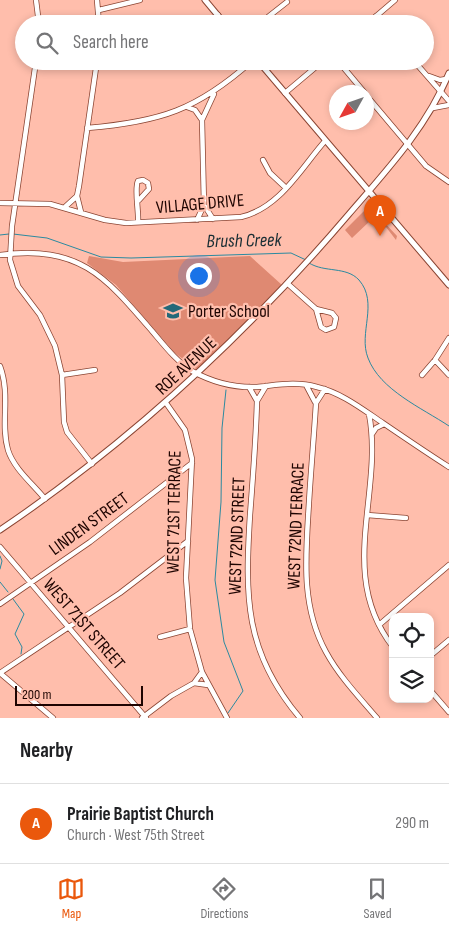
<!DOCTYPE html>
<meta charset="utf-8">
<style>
body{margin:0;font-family:"Sofia Sans Condensed",sans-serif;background:#f6f6f6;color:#202124}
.controls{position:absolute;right:15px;bottom:15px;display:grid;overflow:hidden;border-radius:10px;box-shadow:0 2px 8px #0003}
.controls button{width:45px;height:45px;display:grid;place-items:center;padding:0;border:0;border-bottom:1px solid #e0e0e0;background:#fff;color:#202124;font:25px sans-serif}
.compass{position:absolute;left:329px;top:85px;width:45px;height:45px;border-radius:50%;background:#fff;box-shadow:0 2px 8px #0003;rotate:230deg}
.scale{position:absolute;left:15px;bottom:12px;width:128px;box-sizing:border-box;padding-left:5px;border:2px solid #1e0401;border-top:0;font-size:14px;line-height:18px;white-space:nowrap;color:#1e0401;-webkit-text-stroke:4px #ffbeac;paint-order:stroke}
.you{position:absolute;left:198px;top:275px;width:18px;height:18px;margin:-12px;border:4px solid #fff;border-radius:50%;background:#1a73e8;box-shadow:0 0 0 8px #1a73e833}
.badge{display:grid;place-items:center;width:32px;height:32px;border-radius:50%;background:#ea580c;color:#fff;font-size:16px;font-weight:700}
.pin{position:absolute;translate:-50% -41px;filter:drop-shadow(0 1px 2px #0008)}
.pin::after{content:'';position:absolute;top:26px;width:18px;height:15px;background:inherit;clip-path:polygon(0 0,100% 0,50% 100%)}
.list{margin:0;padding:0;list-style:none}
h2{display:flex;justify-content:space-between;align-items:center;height:65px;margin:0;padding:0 20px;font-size:21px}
h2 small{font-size:16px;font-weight:400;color:#757577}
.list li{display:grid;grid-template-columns:32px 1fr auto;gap:15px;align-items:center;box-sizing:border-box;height:80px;padding:0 20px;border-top:1px solid #e0e0e0}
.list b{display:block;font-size:19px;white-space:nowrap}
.list p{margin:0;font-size:16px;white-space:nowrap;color:#757577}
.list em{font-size:16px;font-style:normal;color:#757577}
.icon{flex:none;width:28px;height:28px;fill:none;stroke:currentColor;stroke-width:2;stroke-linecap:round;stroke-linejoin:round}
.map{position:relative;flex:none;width:449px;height:718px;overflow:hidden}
.search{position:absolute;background:#fff;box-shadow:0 2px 8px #0003;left:15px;right:15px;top:15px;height:55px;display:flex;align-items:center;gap:12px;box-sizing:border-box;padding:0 18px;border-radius:28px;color:#757577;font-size:19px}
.sheet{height:145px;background:#fff}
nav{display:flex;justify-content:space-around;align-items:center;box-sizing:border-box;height:70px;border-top:1px solid #e0e0e0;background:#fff;font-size:14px;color:#757577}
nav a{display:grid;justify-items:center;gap:2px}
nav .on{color:#ea580c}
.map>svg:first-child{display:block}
.green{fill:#df8972}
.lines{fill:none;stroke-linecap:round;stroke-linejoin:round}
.stream{stroke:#2b8aa0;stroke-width:1}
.minor-casing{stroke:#8b4533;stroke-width:6}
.major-casing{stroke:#8b4533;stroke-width:7}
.minor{stroke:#fff;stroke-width:4.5}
.major{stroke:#fff;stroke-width:5}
.labels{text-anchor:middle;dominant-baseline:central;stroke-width:4.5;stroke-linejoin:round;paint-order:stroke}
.street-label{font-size:18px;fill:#1e0401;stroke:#ffbeac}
.poi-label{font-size:18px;fill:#1e0401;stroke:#ffbeac;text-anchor:start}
.water-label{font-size:19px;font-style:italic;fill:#182d33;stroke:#ffbeac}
</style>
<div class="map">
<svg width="449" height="718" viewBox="0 0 449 718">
<rect width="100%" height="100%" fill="#ffbeac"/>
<path class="green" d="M 369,206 L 397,236 L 396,240 L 386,227 L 381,231 L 371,220 L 352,238 L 345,230 Z
M 89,256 L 123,262 L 250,256 L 282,285 L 202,366 L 196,369 L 175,353 L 116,285 L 87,263 Z"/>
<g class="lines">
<path class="stream" d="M 13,234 L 47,238 L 101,257 L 131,258 L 291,253 L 306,260
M 0,235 L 9,234
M 309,263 C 325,273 346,266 359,280 C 379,303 358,333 368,358 C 380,390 422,408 449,426
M 226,390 L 222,428 L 221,502 L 215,580 L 224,642 L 243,691 L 228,713
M 0,556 L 2,561 L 0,569
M 0,582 L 8,592
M 13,599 L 24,614 L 15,634 L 22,647 L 21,654"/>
<g class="minor-casing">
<path id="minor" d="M 36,0 L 39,24
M 97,0 L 99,24
M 99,10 L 140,0
M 376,16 L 383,24
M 207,24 L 218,15
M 259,24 L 287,2
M 367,24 L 395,0
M 36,61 L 12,226 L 10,260 L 18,286 L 40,315 L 55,346 L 62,375 L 64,422 L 67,432 L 92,464
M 338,61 L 364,92
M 414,61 L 449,101
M 96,67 L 142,61
M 429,76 L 440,80 L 446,79
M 285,93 L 323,61
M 366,95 L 426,166 L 449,182
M 187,107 L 195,110 L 202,120
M 433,108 L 449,105
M 87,128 C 160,122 197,110 252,61
M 263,160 L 270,173 L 286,188
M 77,196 L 81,212
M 0,203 L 50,204 L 105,220 L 126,223 L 241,217 C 280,208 301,168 325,141
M 204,205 L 213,219
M 65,207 L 77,196 L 79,186 L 97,61
M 197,220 L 204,205 L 202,120 L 214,94
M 138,222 C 139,212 134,188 138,181 L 143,180 L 148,183 L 149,189 L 139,200
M 0,255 C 79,245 104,275 152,331 C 164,345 176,361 192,371 C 212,382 234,388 257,387 C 278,385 296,381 317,387 C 342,393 362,409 383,423 C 405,438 427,453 449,467
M 288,284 L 316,309 L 332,313 L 336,318 L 334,327 L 326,330 L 321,327 L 316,309
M 435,360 L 449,375
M 0,366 C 11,396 0,423 8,450 C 14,469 33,484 45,499
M 62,375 L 95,370
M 422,375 L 435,360 L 449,338
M 306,385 L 315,402
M 266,386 L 257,401 C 256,439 253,477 250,515 C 245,596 244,652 300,718
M 249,387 L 257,401
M 325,389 L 316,403 C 314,436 311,469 309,502 C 306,554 300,605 326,652 C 339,676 359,697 377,718
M 166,403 L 185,430 L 192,459 L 186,578 L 190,629 L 202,672 L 227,718
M 369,414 C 384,493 336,574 393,647
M 372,434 L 376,428 L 384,424
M 367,515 L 406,518
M 0,547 L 146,718
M 0,604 L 90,542 L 192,463
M 379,625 L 449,565
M 160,637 L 190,629
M 430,656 L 449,640
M 0,673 L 120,593 L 188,541
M 0,673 L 53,718
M 194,683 L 208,685
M 430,690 L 449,712
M 142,718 L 171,696 L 194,683 L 202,672"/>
</g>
<g class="major-casing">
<path id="major" d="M 205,0 L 225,24
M 258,61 L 449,285
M 0,530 C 132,441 246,335 349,214 C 387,170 427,127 449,73"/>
</g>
<use href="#minor" class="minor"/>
<use href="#major" class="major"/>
</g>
<defs>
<g id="school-bare" transform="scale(1.5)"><path d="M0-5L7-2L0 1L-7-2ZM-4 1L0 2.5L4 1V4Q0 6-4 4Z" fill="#246979" stroke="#ffbeac" stroke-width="2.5" paint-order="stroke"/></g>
</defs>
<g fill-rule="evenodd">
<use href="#school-bare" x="173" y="311"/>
</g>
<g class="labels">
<g class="street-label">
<text transform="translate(200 204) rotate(-5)">VILLAGE DRIVE</text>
<text transform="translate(186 366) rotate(-43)">ROE AVENUE</text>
<text transform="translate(174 512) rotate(-89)">WEST 71ST TERRACE</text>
<text transform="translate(89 524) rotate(-36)">LINDEN STREET</text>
<text transform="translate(296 526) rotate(-88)">WEST 72ND TERRACE</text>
<text transform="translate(237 536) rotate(-88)">WEST 72ND STREET</text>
<text transform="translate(84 624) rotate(49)">WEST 71ST STREET</text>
</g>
<g class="poi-label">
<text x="188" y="311">Porter School</text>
</g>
<g class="water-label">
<text transform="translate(244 241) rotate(-1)">Brush Creek</text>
</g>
</g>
</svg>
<div class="controls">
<button><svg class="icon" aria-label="locate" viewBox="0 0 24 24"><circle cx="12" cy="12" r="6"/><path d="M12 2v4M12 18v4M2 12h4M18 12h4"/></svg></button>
<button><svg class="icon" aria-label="layers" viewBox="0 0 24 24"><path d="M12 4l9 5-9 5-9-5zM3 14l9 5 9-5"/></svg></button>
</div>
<svg class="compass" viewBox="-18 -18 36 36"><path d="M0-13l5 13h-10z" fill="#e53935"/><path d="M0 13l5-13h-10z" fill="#757577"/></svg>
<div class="scale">200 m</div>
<div class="you"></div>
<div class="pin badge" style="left:380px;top:236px">A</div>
<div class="search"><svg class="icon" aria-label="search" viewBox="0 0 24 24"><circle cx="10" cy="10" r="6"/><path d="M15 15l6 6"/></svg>Search here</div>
</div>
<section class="sheet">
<h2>Nearby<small></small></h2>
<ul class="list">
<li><span class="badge">A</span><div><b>Prairie Baptist Church</b><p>Church · West 75th Street</p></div><em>290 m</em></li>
</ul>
</section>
<nav>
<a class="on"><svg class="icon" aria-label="map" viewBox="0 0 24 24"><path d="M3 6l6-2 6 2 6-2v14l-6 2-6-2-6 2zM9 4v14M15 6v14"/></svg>Map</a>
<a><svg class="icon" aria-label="directions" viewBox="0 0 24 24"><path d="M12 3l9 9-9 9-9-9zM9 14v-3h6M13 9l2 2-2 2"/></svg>Directions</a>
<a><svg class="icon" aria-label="saved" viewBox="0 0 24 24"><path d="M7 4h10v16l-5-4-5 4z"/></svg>Saved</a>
</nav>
